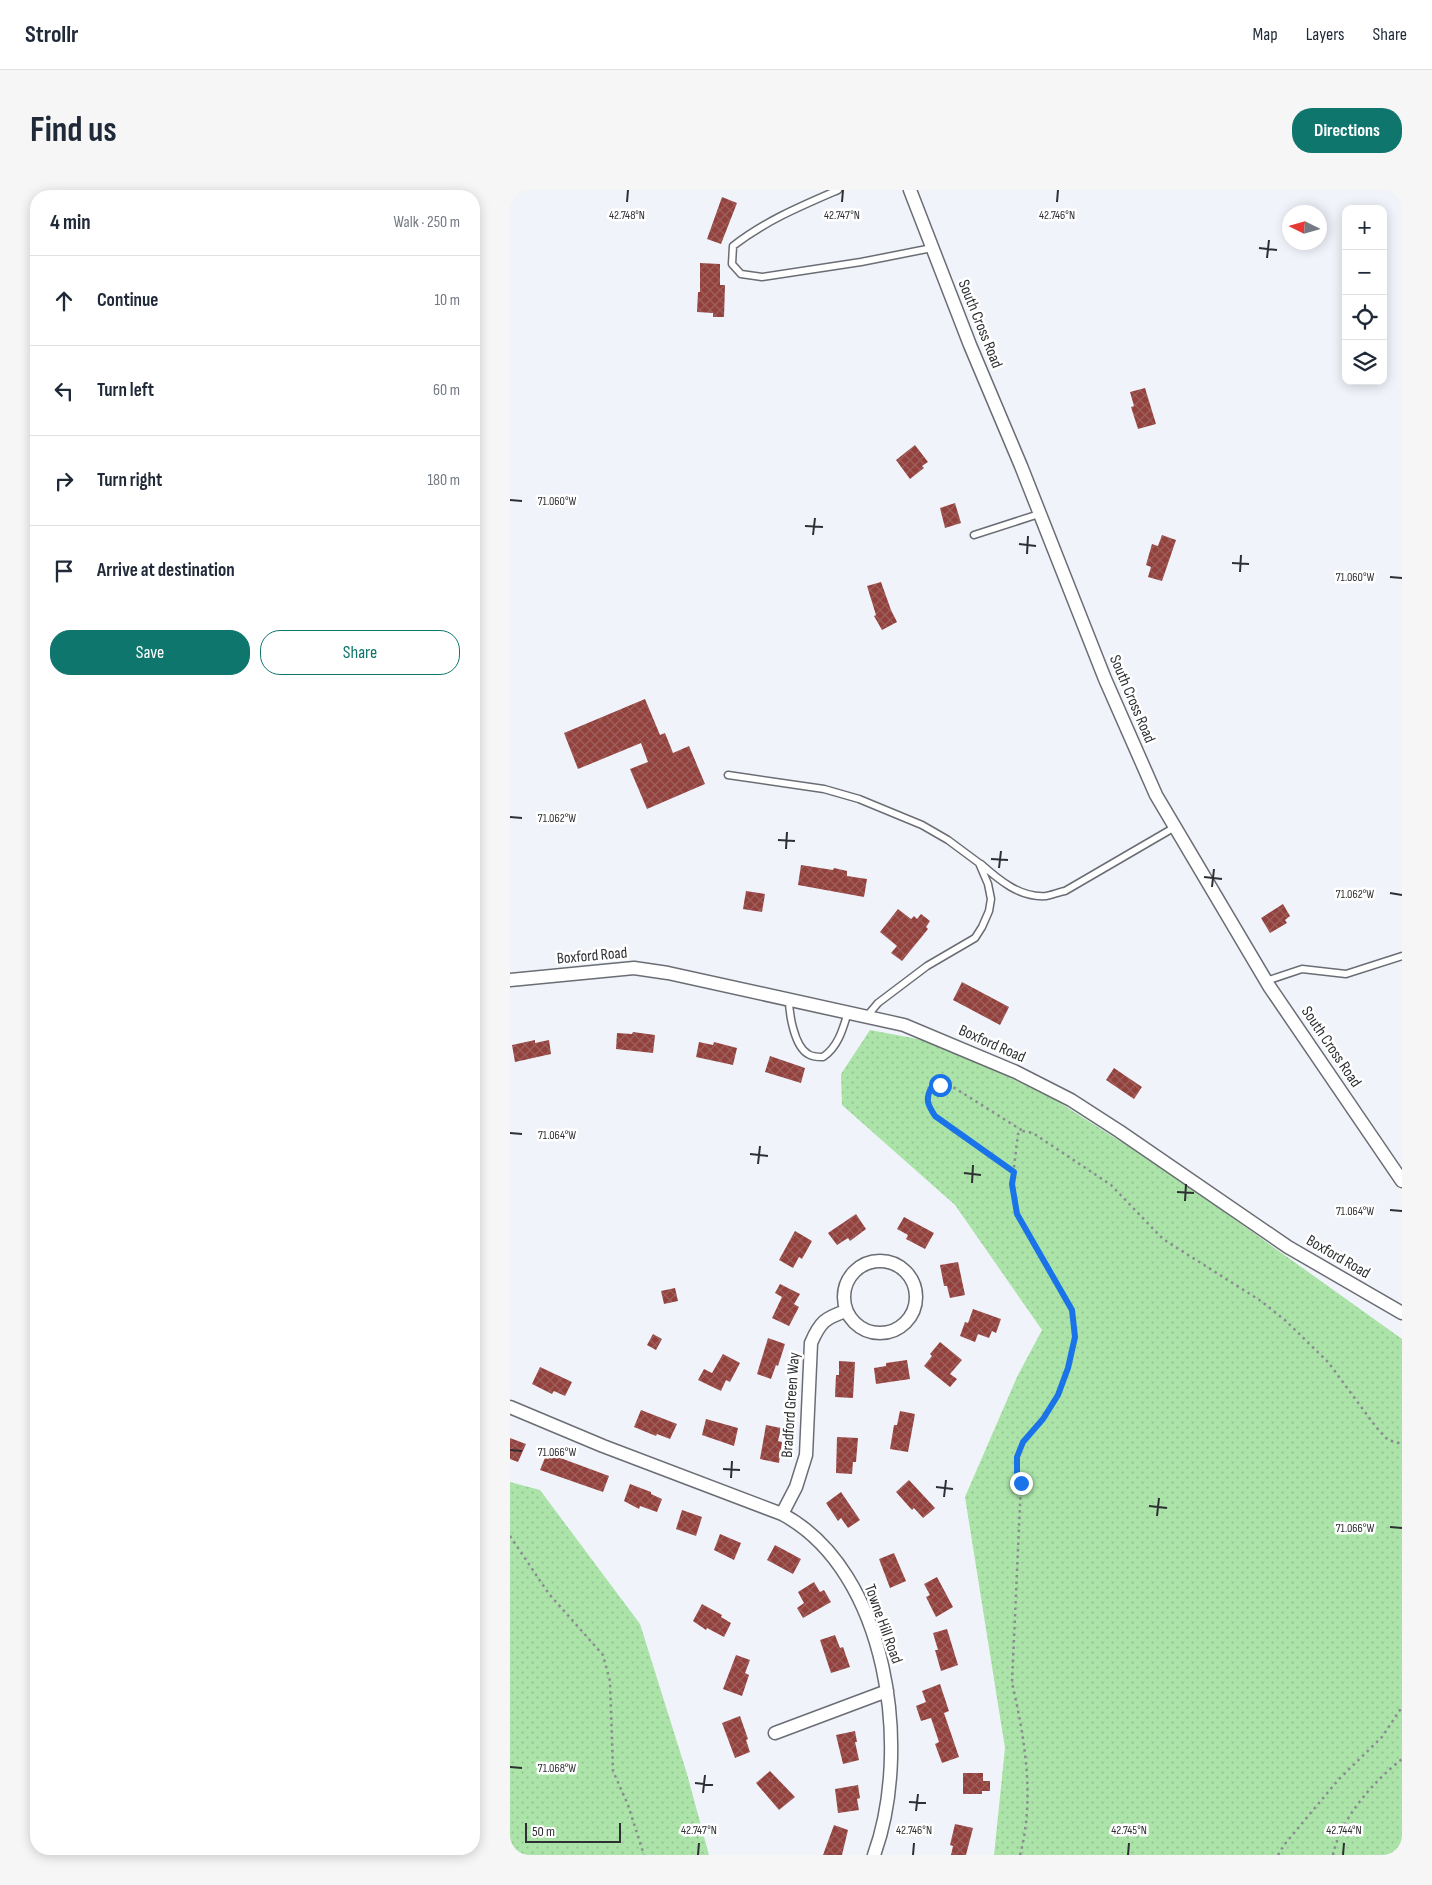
<!DOCTYPE html>
<meta charset="utf-8">
<style>
body{margin:0;font-family:"Sofia Sans Condensed",sans-serif;background:#f6f6f7;color:#1f2937}
.controls{position:absolute;right:15px;top:15px;display:grid;overflow:hidden;border-radius:10px;box-shadow:0 2px 12px #0003}
.controls button{width:45px;height:45px;display:grid;place-items:center;padding:0;border:0;border-bottom:1px solid #e0e1e3;background:#fff;color:#1f2937;font:25px sans-serif}
.compass{position:absolute;left:772px;top:15px;width:45px;height:45px;border-radius:50%;background:#fff;box-shadow:0 2px 12px #0003;rotate:275deg}
.scale{position:absolute;left:15px;bottom:12px;width:96px;box-sizing:border-box;padding-left:5px;border:2px solid #2e2f32;border-top:0;font-size:14px;line-height:18px;white-space:nowrap;color:#2e2f32;-webkit-text-stroke:4px #fff;paint-order:stroke}
.stop{position:absolute;width:15px;height:15px;margin:-11px;border:4px solid #1a73e8;border-radius:50%;background:#fff}
.stop.end{background:#1a73e8;border-color:#fff;box-shadow:0 1px 5px #0008}
.list{margin:0;padding:0;list-style:none}
h2{display:flex;justify-content:space-between;align-items:center;height:65px;margin:0;padding:0 20px;font-size:21px}
h2 small{font-size:16px;font-weight:400;color:#747a83}
.list li{display:grid;grid-template-columns:32px 1fr auto;gap:15px;align-items:center;box-sizing:border-box;height:90px;padding:0 20px;border-top:1px solid #e0e1e3}
.list b{display:block;font-size:19px;white-space:nowrap}
.list em{font-size:16px;font-style:normal;color:#747a83}
.actions{display:flex;gap:10px;padding:15px 20px}
.actions a{flex:1;padding:11px 0;border:1px solid #0f766e;border-radius:20px;text-align:center;font-size:18px;color:#0f766e}
.actions .main{background:#0f766e;color:#fff}
.icon{flex:none;width:28px;height:28px;fill:none;stroke:currentColor;stroke-width:2;stroke-linecap:round;stroke-linejoin:round}
.map{position:relative;flex:none;width:892px;height:1665px;overflow:hidden;border-radius:20px}
header{display:flex;align-items:center;gap:30px;box-sizing:border-box;height:70px;padding:0 25px;background:#fff;border-bottom:1px solid #e0e1e3}
header strong{font-size:24px}
nav{display:flex;gap:28px;margin-inline-start:auto;font-size:18px}
.intro{display:flex;align-items:center;justify-content:space-between;box-sizing:border-box;height:120px;padding:0 30px}
h1{margin:0;font-size:35px}
.button{padding:12px 22px;border-radius:20px;background:#0f766e;color:#fff;font-size:18px;font-weight:700}
main{display:flex;gap:30px;padding:0 30px}
aside{flex:1;background:#fff;border-radius:20px;box-shadow:0 2px 12px #0003}
.map>svg:first-child{display:block}
.grass{fill:url(#grass-dots)}
.building{fill:url(#building-cross-hatch)}
.lines{fill:none;stroke-linecap:round;stroke-linejoin:round}
.lane-casing{stroke:#6a6d73;stroke-width:9}
.street-casing{stroke:#6a6d73;stroke-width:15}
.path{stroke:#8b8c92;stroke-width:2.5;stroke-dasharray:2.5 4;stroke-linecap:butt}
.lane{stroke:#fff;stroke-width:6}
.street{stroke:#fff;stroke-width:12}
.route{stroke:#1a73e8;stroke-width:6}
.ticks{fill:none;stroke:#2e2f32;stroke-width:2}
.labels{text-anchor:middle;dominant-baseline:central;stroke-width:5;stroke-linejoin:round;paint-order:stroke}
.street-label{font-size:16px;fill:#2e2f32;stroke:#fff}
.ticks-label{font-size:12px;text-anchor:middle;fill:#2e2f32;stroke:#fff;stroke-width:5;stroke-linejoin:round;paint-order:stroke}
</style>
<header>
<strong>Strollr</strong>
<nav><a>Map</a><a>Layers</a><a>Share</a></nav>
</header>
<div class="intro"><h1>Find us</h1><a class="button">Directions</a></div>
<main>
<aside>
<h2>4 min<small>Walk · 250 m</small></h2>
<ul class="list">
<li><svg class="icon" aria-label="ahead" viewBox="0 0 24 24"><path d="M12 20V5M6 11l6-6 6 6"/></svg><div><b>Continue</b></div><em>10 m</em></li>
<li><svg class="icon" aria-label="left" viewBox="0 0 24 24"><path d="M17 20v-9H6M10 6l-5 5 5 5"/></svg><div><b>Turn left</b></div><em>60 m</em></li>
<li><svg class="icon" aria-label="right" viewBox="0 0 24 24"><path d="M7 20v-9h11M14 6l5 5-5 5"/></svg><div><b>Turn right</b></div><em>180 m</em></li>
<li><svg class="icon" aria-label="arrive" viewBox="0 0 24 24"><path d="M6 21V4h12l-3 4 3 4H6"/></svg><div><b>Arrive at destination</b></div></li>
</ul>
<div class="actions"><a class="main">Save</a><a>Share</a></div>
</aside>
<div class="map">
<svg width="892" height="1665" viewBox="0 0 892 1665">
<defs>
<pattern id="grass-dots" width="8" height="8" patternUnits="userSpaceOnUse" patternTransform="scale(1.25)"><rect width="8" height="8" fill="#abe3a8"/><path d="M2 2h.1M6 6h.1" fill="none" stroke="#93c391" stroke-width="1.8" stroke-linecap="round"/></pattern>
<pattern id="building-cross-hatch" width="8" height="8" patternUnits="userSpaceOnUse" patternTransform="scale(1.25)"><rect width="8" height="8" fill="#93413d"/><path d="M0 0l8 8M0 8l8-8" fill="none" stroke="#9e615e"/></pattern>
</defs>
<rect width="100%" height="100%" fill="#f1f3fb"/>
<path class="grass" d="M 360,840 L 429,853 L 547,911 L 657,981 L 892,1149 L 892,1665 L 484,1665 L 495,1558 L 455,1307 L 507,1187 L 532,1140 L 445,1015 L 332,915 L 331,884 Z
M 0,1292 L 30,1300 L 130,1434 L 177,1584 L 199,1665 L 0,1665 Z"/>
<path class="building" d="M 212,7 L 227,13 L 211,54 L 197,49 Z
M 190,73 L 210,74 L 210,95 L 215,95 L 214,127 L 203,127 L 203,123 L 187,122 L 188,102 L 190,102 Z
M 635,198 L 646,234 L 628,239 L 621,217 L 624,216 L 620,202 Z
M 405,255 L 418,272 L 412,276 L 414,278 L 400,289 L 386,270 Z
M 445,313 L 451,333 L 435,338 L 430,318 Z
M 652,345 L 666,350 L 652,391 L 638,387 L 641,377 L 636,375 L 642,354 L 648,356 Z
M 371,392 L 381,420 L 387,432 L 372,440 L 364,426 L 366,425 L 357,396 Z
M 135,509 L 150,545 L 155,543 L 163,563 L 179,556 L 195,594 L 137,619 L 120,579 L 138,572 L 131,553 L 68,579 L 54,543 Z
M 291,675 L 323,680 L 324,678 L 337,681 L 337,686 L 357,689 L 354,707 L 288,695 Z
M 236,701 L 255,704 L 252,722 L 233,719 Z
M 773,714 L 780,726 L 775,730 L 777,733 L 760,743 L 751,728 Z
M 388,719 L 401,729 L 404,726 L 407,729 L 411,724 L 420,731 L 416,737 L 418,739 L 392,771 L 381,763 L 387,756 L 370,742 Z
M 452,792 L 499,817 L 490,835 L 443,810 Z
M 123,842 L 145,845 L 143,863 L 106,859 L 107,843 L 122,844 Z
M 25,850 L 25,853 L 39,850 L 41,864 L 5,872 L 2,855 Z
M 189,852 L 203,855 L 204,852 L 227,858 L 223,875 L 186,867 Z
M 260,866 L 295,878 L 291,893 L 255,882 Z
M 604,878 L 632,897 L 624,909 L 596,890 Z
M 346,1024 L 356,1039 L 340,1051 L 338,1048 L 327,1055 L 318,1043 Z
M 394,1027 L 424,1043 L 415,1059 L 396,1049 L 398,1045 L 387,1039 Z
M 285,1041 L 302,1051 L 292,1069 L 289,1067 L 283,1078 L 269,1070 Z
M 448,1072 L 455,1105 L 440,1108 L 437,1096 L 434,1096 L 430,1075 Z
M 270,1094 L 290,1104 L 284,1114 L 289,1117 L 279,1136 L 262,1128 L 272,1107 L 265,1103 Z
M 165,1098 L 168,1111 L 154,1114 L 151,1101 Z
M 463,1119 L 491,1129 L 486,1143 L 482,1141 L 479,1148 L 468,1144 L 465,1152 L 450,1146 L 455,1132 L 458,1133 Z
M 143,1144 L 152,1149 L 146,1160 L 137,1155 Z
M 258,1148 L 275,1154 L 268,1176 L 266,1175 L 261,1189 L 247,1184 Z
M 430,1152 L 452,1170 L 440,1184 L 447,1189 L 440,1197 L 414,1176 L 422,1166 L 420,1164 Z
M 213,1164 L 230,1173 L 220,1192 L 216,1190 L 211,1201 L 188,1190 L 194,1179 L 202,1183 Z
M 397,1170 L 400,1189 L 366,1194 L 364,1178 L 376,1176 L 376,1173 Z
M 329,1171 L 345,1172 L 343,1208 L 325,1207 L 326,1185 L 329,1185 Z
M 30,1177 L 62,1192 L 55,1206 L 44,1201 L 42,1204 L 22,1194 Z
M 131,1220 L 167,1234 L 160,1249 L 147,1244 L 146,1246 L 124,1237 Z
M 390,1221 L 405,1224 L 398,1262 L 380,1259 L 384,1235 L 387,1235 Z
M 196,1229 L 228,1238 L 224,1256 L 192,1245 Z
M 256,1235 L 271,1238 L 268,1251 L 272,1252 L 269,1273 L 250,1269 Z
M 327,1247 L 348,1248 L 346,1272 L 343,1272 L 342,1284 L 326,1283 Z
M 0,1248 L 16,1254 L 8,1272 L 0,1269 Z
M 37,1263 L 99,1286 L 93,1302 L 30,1280 Z
M 399,1290 L 425,1318 L 413,1328 L 404,1318 L 402,1320 L 386,1302 Z
M 120,1294 L 141,1302 L 141,1304 L 152,1309 L 147,1322 L 130,1316 L 129,1319 L 114,1311 Z
M 331,1302 L 350,1330 L 338,1338 L 331,1328 L 328,1331 L 316,1313 Z
M 172,1320 L 192,1327 L 186,1346 L 166,1339 Z
M 210,1344 L 231,1353 L 224,1370 L 204,1360 Z
M 265,1355 L 291,1369 L 283,1384 L 257,1370 Z
M 384,1363 L 396,1391 L 380,1398 L 369,1369 Z
M 427,1387 L 443,1417 L 426,1427 L 416,1407 L 420,1405 L 414,1394 Z
M 304,1392 L 310,1402 L 314,1400 L 321,1412 L 293,1428 L 287,1418 L 294,1413 L 288,1402 Z
M 192,1414 L 212,1425 L 211,1427 L 221,1433 L 214,1447 L 197,1438 L 196,1440 L 183,1431 Z
M 437,1439 L 448,1475 L 431,1481 L 425,1460 L 428,1460 L 423,1443 Z
M 325,1445 L 330,1458 L 333,1457 L 340,1477 L 321,1483 L 310,1450 Z
M 226,1465 L 240,1470 L 235,1483 L 239,1485 L 232,1506 L 213,1499 Z
M 430,1494 L 439,1521 L 434,1523 L 449,1567 L 432,1573 L 425,1554 L 429,1552 L 421,1528 L 411,1531 L 406,1516 L 416,1512 L 412,1501 Z
M 230,1526 L 238,1549 L 236,1550 L 240,1562 L 225,1568 L 212,1533 Z
M 345,1541 L 347,1552 L 345,1552 L 349,1570 L 333,1574 L 326,1545 Z
M 260,1581 L 285,1607 L 269,1620 L 246,1593 Z
M 453,1583 L 473,1583 L 473,1591 L 480,1591 L 480,1601 L 472,1601 L 472,1604 L 453,1604 Z
M 348,1595 L 350,1608 L 347,1609 L 349,1620 L 328,1623 L 325,1599 Z
M 445,1634 L 463,1638 L 456,1665 L 441,1665 L 443,1656 L 440,1655 Z
M 324,1635 L 338,1640 L 332,1665 L 313,1665 Z"/>
<g class="lines">
<g class="lane-casing">
<path id="lane" d="M 328,0 C 291,16 255,31 223,56 L 222,74 L 231,84 L 252,87 L 351,72 L 422,58
M 464,345 L 529,324
M 218,585 L 314,599 L 349,609 L 412,635 L 438,650 L 469,673 L 478,694 L 481,709 L 479,721 L 472,737 L 465,748 L 417,776 L 368,813 L 357,826
M 471,674 C 489,690 510,708 536,706 C 542,705 549,702 555,701 L 665,637
M 756,791 L 792,779 L 836,784 L 892,766
M 279,809 C 279,823 284,856 298,864 C 302,867 309,867 313,867 C 328,857 333,839 338,822"/>
</g>
<g class="street-casing">
<path id="street" d="M 400,0 L 460,155 L 511,276 L 595,489 L 646,605 L 759,796 L 892,991
M 0,790 L 124,778 L 158,783 L 394,835 L 506,882 L 561,910 L 609,941 L 778,1057 L 892,1123
M334 1107a36 36 0 1 1 72 0a36 36 0 1 1-72 0Z
M 0,1217 L 93,1256 L 272,1324 C 379,1381 402,1561 364,1665
M 272,1324 L 286,1297 L 296,1265 L 301,1153 C 310,1132 315,1128 336,1121
M 265,1543 L 377,1501"/>
</g>
<path class="path" d="M 503,982 L 425,926 C 418,915 415,910 421,898 L 429,895 L 443,897 L 513,941
M 0,1346 L 39,1404 L 93,1465 L 100,1491 L 103,1581 L 118,1615 L 134,1665
M 510,1665 C 525,1609 515,1549 502,1493 L 511,1293 L 507,1282 L 507,1267 L 513,1252 L 533,1229 L 548,1205 L 559,1178 L 565,1147 L 562,1120 L 507,1024 L 502,994 L 508,944 L 512,941 L 523,943 L 601,995 L 653,1049 L 751,1111 L 776,1131 L 818,1172 L 866,1237 L 878,1250 L 892,1254
M 768,1665 L 774,1655 L 829,1589 L 872,1547 L 892,1517
M 823,1665 C 830,1629 864,1591 892,1569"/>
<use href="#lane" class="lane"/>
<use href="#street" class="street"/>
</g>
<g class="lines">
<path class="route" d="M 430,895 L 421,898 C 415,910 418,915 425,926 L 504,982 L 502,994 L 507,1024 L 562,1120 L 565,1147 L 558,1178 L 548,1205 L 533,1229 L 513,1252 L 507,1267 L 507,1282 L 511,1293"/>
</g>
<path class="ticks" d="M 117,12 L 118,0M 332,12 L 333,0M 547,12 L 548,0M 749,58 L 767,60M 757,68 L 759,50M 0,310 L 12,311M 295,336 L 313,337M 303,345 L 305,328M 509,354 L 526,356M 517,364 L 518,346M 722,373 L 739,374M 730,382 L 731,365M 880,387 L 892,388M 0,627 L 12,628M 268,650 L 285,651M 276,659 L 277,642M 481,669 L 498,670M 489,678 L 491,661M 694,687 L 712,689M 702,697 L 704,679M 880,703 L 892,705M 0,943 L 12,944M 240,964 L 258,966M 248,974 L 250,956M 454,983 L 471,985M 462,993 L 463,975M 667,1002 L 684,1003M 675,1011 L 676,994M 880,1020 L 892,1021M 0,1260 L 12,1261M 213,1279 L 230,1280M 221,1288 L 222,1271M 426,1297 L 443,1299M 434,1307 L 436,1290M 639,1316 L 657,1318M 647,1326 L 649,1308M 880,1337 L 892,1338M 0,1577 L 12,1578M 185,1593 L 203,1595M 193,1603 L 195,1585M 399,1612 L 416,1613M 406,1621 L 408,1604M 188,1665 L 189,1653M 403,1665 L 404,1653M 618,1665 L 619,1653M 833,1665 L 834,1653"/>
<g class="labels">
<g class="street-label">
<text transform="translate(470 134) rotate(68)">South Cross Road</text>
<text transform="translate(622 509) rotate(67)">South Cross Road</text>
<text transform="translate(82 766) rotate(-5)">Boxford Road</text>
<text transform="translate(482 854) rotate(24)">Boxford Road</text>
<text transform="translate(821 857) rotate(56)">South Cross Road</text>
<text transform="translate(828 1067) rotate(30)">Boxford Road</text>
<text transform="translate(281 1215) rotate(-86)">Bradford Green Way</text>
<text transform="translate(373 1434) rotate(70)">Towne Hill Road</text>
</g>
</g>
<g class="ticks-label">
<text x="117" y="29">42.748°N</text>
<text x="332" y="29">42.747°N</text>
<text x="547" y="29">42.746°N</text>
<text x="47" y="315">71.060°W</text>
<text x="845" y="391">71.060°W</text>
<text x="47" y="632">71.062°W</text>
<text x="845" y="708">71.062°W</text>
<text x="47" y="949">71.064°W</text>
<text x="845" y="1025">71.064°W</text>
<text x="47" y="1266">71.066°W</text>
<text x="845" y="1342">71.066°W</text>
<text x="47" y="1582">71.068°W</text>
<text x="189" y="1644">42.747°N</text>
<text x="404" y="1644">42.746°N</text>
<text x="619" y="1644">42.745°N</text>
<text x="834" y="1644">42.744°N</text>
</g>
</svg>
<div class="controls">
<button>+</button>
<button>−</button>
<button><svg class="icon" aria-label="locate" viewBox="0 0 24 24"><circle cx="12" cy="12" r="6"/><path d="M12 2v4M12 18v4M2 12h4M18 12h4"/></svg></button>
<button><svg class="icon" aria-label="layers" viewBox="0 0 24 24"><path d="M12 4l9 5-9 5-9-5zM3 14l9 5 9-5"/></svg></button>
</div>
<svg class="compass" viewBox="-18 -18 36 36"><path d="M0-13l5 13h-10z" fill="#e53935"/><path d="M0 13l5-13h-10z" fill="#747a83"/></svg>
<div class="scale">50 m</div>
<div class="stop" style="left:430px;top:895px"></div>
<div class="stop end" style="left:511px;top:1293px"></div>
</div>
</main>
